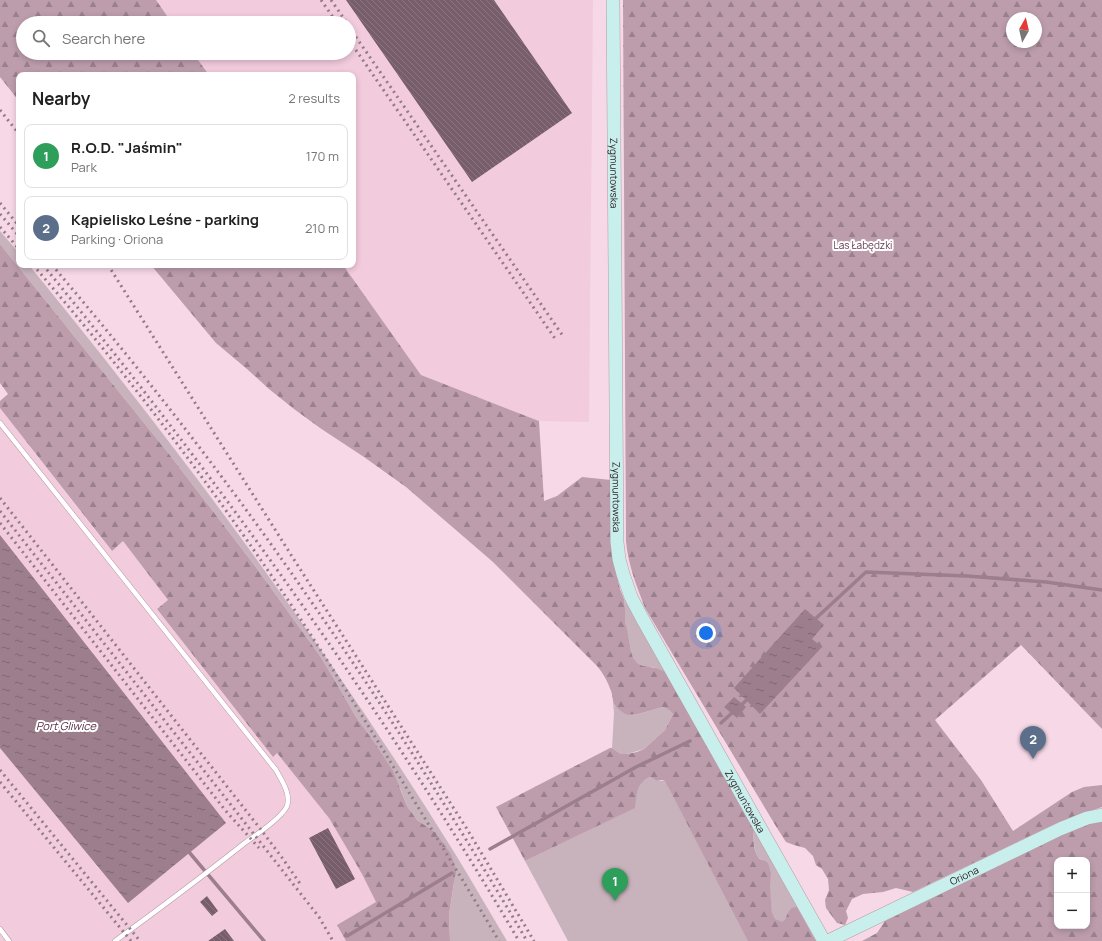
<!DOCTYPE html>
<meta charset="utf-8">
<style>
body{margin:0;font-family:Manrope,sans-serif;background:#f6f6f6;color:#222}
.controls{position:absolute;right:12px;bottom:12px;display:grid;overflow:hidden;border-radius:8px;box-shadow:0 2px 6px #0003}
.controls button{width:36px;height:36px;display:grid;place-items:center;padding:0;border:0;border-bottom:1px solid #e0e0e0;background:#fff;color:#222;font:20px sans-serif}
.compass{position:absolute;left:1006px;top:12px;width:36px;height:36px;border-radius:50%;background:#fff;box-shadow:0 2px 6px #0003;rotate:8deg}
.you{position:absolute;left:706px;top:633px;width:14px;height:14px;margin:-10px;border:3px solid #fff;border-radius:50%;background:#1a73e8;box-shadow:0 0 0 6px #1a73e833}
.badge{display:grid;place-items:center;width:26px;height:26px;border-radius:50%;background:#7c3aed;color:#fff;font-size:13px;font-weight:700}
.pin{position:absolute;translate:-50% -33px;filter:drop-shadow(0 1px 2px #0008)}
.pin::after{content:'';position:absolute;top:21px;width:14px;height:12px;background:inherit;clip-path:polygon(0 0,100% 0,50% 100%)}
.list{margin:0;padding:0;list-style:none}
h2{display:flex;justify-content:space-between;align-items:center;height:52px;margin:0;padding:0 16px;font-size:17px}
h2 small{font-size:13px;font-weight:400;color:#767676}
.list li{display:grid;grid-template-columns:26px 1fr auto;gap:12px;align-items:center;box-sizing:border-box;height:64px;margin:0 8px 8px;padding:0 8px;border:1px solid #e0e0e0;border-radius:8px}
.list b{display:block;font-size:15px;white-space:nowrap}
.list p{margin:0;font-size:13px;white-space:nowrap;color:#767676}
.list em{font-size:13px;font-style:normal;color:#767676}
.icon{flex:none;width:22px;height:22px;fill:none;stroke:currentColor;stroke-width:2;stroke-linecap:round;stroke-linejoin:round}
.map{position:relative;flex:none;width:1102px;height:941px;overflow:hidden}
.search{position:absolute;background:#fff;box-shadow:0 2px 6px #0003;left:16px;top:16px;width:340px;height:44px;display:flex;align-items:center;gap:10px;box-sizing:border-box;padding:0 14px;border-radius:22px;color:#767676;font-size:15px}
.panel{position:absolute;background:#fff;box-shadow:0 2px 6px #0003;left:16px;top:72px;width:340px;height:196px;border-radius:8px}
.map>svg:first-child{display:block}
.built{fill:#f2cbdd}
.green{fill:#c8b3bd}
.forest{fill:url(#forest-firs);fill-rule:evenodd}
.water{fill:url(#water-ripples)}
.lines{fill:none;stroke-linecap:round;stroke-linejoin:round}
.stream{stroke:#9d7e8c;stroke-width:3.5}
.building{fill:url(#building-back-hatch)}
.lane-casing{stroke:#b79aa8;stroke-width:5.5}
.secondary-casing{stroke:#b79aa8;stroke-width:14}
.lane{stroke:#fff;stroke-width:4.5}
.secondary{stroke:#c8efec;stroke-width:13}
.rail{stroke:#927d87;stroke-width:3;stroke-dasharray:2 4;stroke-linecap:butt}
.labels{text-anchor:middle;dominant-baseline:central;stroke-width:4;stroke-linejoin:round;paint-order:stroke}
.street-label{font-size:10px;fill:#2d2227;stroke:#fff}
.park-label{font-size:10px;fill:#65374f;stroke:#fff}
.water-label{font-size:11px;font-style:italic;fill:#582b43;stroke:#fff}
</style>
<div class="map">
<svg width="1102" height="941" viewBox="0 0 1102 941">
<defs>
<pattern id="forest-firs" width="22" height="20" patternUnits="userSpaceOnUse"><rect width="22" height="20" fill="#bd9dac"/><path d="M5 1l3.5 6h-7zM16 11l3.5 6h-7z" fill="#9a808c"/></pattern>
<pattern id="water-ripples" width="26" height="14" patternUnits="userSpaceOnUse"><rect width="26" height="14" fill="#9d7e8c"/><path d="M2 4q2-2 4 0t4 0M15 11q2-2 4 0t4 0" fill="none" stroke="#806772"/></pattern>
<pattern id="building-back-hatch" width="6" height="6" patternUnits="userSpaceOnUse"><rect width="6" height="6" fill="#785d6a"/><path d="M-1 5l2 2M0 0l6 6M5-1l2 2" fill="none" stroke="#8a757f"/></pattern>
</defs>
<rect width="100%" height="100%" fill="#f7d8e7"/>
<path class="built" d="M 156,0 L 593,0 L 589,422 L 539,421 L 421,375 L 343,265 L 353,265 L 353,75 L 209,75 L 193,53 L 349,53 L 349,23 L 172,23 Z
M 0,408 L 111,551 L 123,541 L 168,600 L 157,609 L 272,756 L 277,753 L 329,818 L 362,874 L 376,902 L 337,925 L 346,941 L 0,941 Z"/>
<path class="green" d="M 0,231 L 19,253 L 19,265 L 29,265 C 182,452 326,646 454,852 C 472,881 489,911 507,941 L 450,941 L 449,915 L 454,883 L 435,832 L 417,820 L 407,806 L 401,790 L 372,739 L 356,717 L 334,679 L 320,656 L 255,566 L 169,454 L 0,244 Z
M 624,599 L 665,672 L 653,667 L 645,667 L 638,665 L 633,660 L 625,622 L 625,609 Z
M 613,701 L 615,706 L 627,715 L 638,714 L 663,707 L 669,710 L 673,714 L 665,730 L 644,749 L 627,754 L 621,754 L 612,748 L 614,713 Z
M 650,777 L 657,781 L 665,781 L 750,941 L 568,941 L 525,861 L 634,808 C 637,795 636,783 650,777 Z
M 754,830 L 797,907 L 785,921 L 781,923 L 774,920 L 772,914 L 767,863 C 764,861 760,859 758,857 C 754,852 753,837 754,830 Z"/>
<path class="forest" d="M 0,0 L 156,0 L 172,23 L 23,23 L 23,53 L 193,53 L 209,75 L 19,75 L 19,101 L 0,77 Z
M 623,0 L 1102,0 L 1102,729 L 1021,645 L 935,720 L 981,780 L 1013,831 L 1072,792 L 1084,787 L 1102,785 L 1102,807 L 1059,822 L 913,892 L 896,888 L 883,892 L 863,894 L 852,899 L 846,911 L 848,918 L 845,925 L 837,923 L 826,908 L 825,900 L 829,890 L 828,879 L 822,869 L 816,865 L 813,856 L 805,848 L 794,845 L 786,842 L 777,828 L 645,608 C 637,587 628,565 626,541 ZM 1012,18 L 1036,18 L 1036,42 L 1012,42 Z
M 0,244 L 169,454 L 255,566 L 320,656 L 334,679 L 356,717 L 372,739 L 393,771 L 407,806 L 417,820 L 435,832 L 451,854 L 456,869 L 449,915 L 450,941 L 346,941 L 337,925 L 376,902 L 362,874 L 329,818 L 277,753 L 273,757 L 157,609 L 168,600 L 123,541 L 112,551 L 0,408 L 0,401 L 8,394 L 0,383 Z
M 151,265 L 343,265 L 421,375 L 539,421 L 544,501 L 557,496 L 582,477 L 611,480 L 611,527 L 613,560 L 620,589 L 624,599 L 625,609 L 625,622 L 627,629 L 631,651 L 633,658 L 638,664 L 643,666 L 656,668 L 666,672 L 754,830 C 753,837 753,853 760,859 C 762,860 766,861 768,863 L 771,873 L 770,886 L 772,913 L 775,919 L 782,922 L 785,920 C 788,913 789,907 797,907 L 816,941 L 748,941 L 665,781 L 662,780 L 657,781 L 650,777 C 636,783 637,795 635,808 L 525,861 L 496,807 L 610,748 L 612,748 L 621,754 L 627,754 L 637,752 L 644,749 L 665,730 L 673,714 L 669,710 L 663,707 L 638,714 L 627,715 C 622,712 617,709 614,704 C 612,700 613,695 611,691 C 608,682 603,673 597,666 L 493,562 L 406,487 L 364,457 L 320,428 L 294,409 L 269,389 L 247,369 L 216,343 Z
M 1102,818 L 1102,941 L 862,941 L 877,933 L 885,921 L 1053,838 ZM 1057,860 L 1087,860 L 1087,926 L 1057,926 Z"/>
<path class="water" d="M 0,535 L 226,823 L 128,903 L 0,748 Z
M 805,609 L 824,625 L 812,639 L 822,647 L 760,714 L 734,688 Z
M 734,697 L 746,707 L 737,718 L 724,707 Z"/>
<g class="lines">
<path class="stream" d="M 813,621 L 866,572 L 967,576 L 1046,582 L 1102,590
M 739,707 L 749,698
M 721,723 L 734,711
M 490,849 L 636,767 L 690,741
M 185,851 L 189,852 L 264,941
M 347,936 L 452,873"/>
</g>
<path class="building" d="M 346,0 L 494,0 L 572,113 L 472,182 Z
M 328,828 L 355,879 L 336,889 L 309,838 Z
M 207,896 L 218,911 L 212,916 L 200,902 Z
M 225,929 L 234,941 L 208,941 Z"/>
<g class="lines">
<g class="lane-casing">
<path id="lane" d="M 0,423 L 276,770 C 282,781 291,794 287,806 C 282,818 256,835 246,842 C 203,876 159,909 115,941
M 0,929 L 9,941"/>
</g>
<g class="secondary-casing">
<g id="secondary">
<path id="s1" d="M 613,0 L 617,542 L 619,559 L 623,574 L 631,597 L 642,618 L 824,941"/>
<path id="s2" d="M 828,941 L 1060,829 L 1087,818 L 1102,815"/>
</g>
</g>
<use href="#lane" class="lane"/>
<use href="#secondary" class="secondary"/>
<path class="rail" d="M 321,0 L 337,23
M 331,0 L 347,23
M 349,27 L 563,336
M 349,40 L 556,340
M 0,110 L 19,134
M 0,203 L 19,226
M 0,214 L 19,236
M 0,227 L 19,249
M 33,265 C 125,371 210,484 288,600 C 329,662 368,725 407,789 C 438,840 469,890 499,941
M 43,265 C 218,478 379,703 519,941
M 52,265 C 143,372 229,482 308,597 C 386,709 458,824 527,941
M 108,265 L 293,558 L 467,829 L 534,941
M 0,498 L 262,831 L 283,859 L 301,885
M 0,511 L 319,917 L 333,941
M 0,523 L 225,810 L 259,848
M 0,770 L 140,941
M 0,782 L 131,941"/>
</g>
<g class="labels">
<g class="street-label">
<text stroke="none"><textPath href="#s1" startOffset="173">Zygmuntowska</textPath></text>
<text stroke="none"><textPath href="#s1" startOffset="497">Zygmuntowska</textPath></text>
<text stroke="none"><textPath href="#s1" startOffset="833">Zygmuntowska</textPath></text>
<text stroke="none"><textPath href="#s2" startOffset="151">Oriona</textPath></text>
</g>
<g class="park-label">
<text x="863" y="245">Las Łabędzki</text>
</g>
<g class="water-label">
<text x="66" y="725">Port Gliwice</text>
</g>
</g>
</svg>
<div class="controls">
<button>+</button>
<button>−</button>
</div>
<svg class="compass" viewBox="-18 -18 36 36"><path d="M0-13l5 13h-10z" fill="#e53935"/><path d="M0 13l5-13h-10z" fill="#767676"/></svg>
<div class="you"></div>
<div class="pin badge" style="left:615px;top:901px;background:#2e9e5b">1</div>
<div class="pin badge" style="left:1033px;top:759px;background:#5c6f8a">2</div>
<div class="search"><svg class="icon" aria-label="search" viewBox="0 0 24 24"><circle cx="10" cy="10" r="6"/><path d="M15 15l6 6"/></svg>Search here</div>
<section class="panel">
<h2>Nearby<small>2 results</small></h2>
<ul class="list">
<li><span class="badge" style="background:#2e9e5b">1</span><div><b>R.O.D. &quot;Jaśmin&quot;</b><p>Park</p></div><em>170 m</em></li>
<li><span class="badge" style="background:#5c6f8a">2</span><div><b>Kąpielisko Leśne - parking</b><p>Parking · Oriona</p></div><em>210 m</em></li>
</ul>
</section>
</div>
